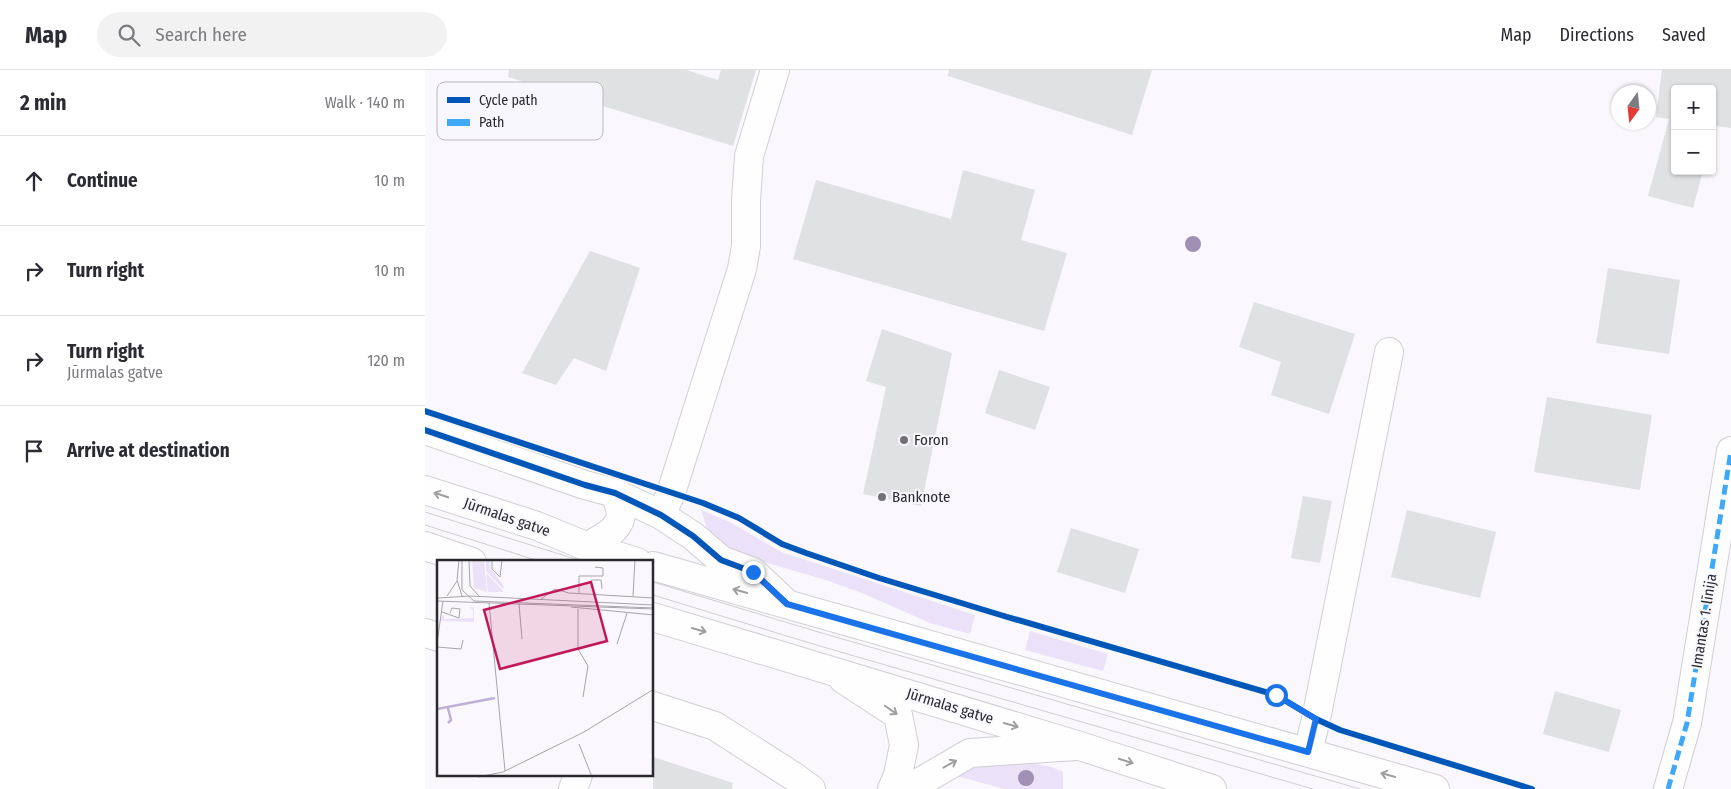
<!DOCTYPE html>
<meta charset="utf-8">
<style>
body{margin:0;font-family:"Fira Sans Condensed",sans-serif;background:#f2f2f3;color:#2b2b33}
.controls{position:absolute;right:15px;top:15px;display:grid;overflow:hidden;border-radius:5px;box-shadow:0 1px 4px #0004}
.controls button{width:45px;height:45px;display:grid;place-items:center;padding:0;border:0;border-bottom:1px solid #e1e1e2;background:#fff;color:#2b2b33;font:25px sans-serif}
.compass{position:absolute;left:1186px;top:15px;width:45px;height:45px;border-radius:50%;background:#fff;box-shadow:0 1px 4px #0004;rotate:195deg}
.stop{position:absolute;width:15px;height:15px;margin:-11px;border:4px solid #1a73e8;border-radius:50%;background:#fff}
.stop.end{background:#1a73e8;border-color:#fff;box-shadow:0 1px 5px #0008}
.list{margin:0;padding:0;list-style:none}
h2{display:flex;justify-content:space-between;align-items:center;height:65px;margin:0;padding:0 20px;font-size:21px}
h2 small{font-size:16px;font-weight:400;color:#7c7c81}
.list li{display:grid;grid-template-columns:32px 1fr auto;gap:15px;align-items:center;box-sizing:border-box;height:90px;padding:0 20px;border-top:1px solid #e1e1e2}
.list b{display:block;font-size:19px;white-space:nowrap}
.list p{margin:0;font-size:16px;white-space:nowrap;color:#7c7c81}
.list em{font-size:16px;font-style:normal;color:#7c7c81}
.icon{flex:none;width:28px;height:28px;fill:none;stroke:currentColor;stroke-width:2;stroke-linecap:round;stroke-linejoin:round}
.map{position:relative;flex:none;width:1306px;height:719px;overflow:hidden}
header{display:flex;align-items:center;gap:30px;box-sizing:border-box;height:70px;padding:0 25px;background:#fff;border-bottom:1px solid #e1e1e2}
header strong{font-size:24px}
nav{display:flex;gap:28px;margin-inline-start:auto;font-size:18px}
.search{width:350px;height:45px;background:#f2f2f3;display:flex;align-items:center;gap:12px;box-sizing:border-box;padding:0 18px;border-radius:28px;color:#7c7c81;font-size:19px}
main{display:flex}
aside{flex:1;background:#fff}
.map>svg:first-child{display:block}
.green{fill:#ebe1f9}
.building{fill:#dfe1e2}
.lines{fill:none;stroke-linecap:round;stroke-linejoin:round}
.minor-casing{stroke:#d0cfd3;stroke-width:30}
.major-casing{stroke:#d0cfd3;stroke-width:30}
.minor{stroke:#fefeff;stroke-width:28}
.major{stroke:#fefeff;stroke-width:28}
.tram{stroke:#d0cfd0;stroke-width:1}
.quiet{stroke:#3fa9f5;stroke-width:5;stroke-dasharray:10 5;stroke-linecap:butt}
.cycleway-casing{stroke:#f9f7fe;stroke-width:9}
.cycleway{stroke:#0057b8;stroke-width:6}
.tree{fill:#a090b3}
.oneway{stroke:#9f9ea0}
.route{stroke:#1a73e8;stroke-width:6}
.poi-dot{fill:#737176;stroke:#f9f7fe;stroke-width:2}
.labels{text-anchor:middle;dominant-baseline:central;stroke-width:4;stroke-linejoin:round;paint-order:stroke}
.poi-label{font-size:15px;fill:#2a292d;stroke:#f9f7fe;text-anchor:start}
.street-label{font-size:15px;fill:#2a292d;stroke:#f9f7fe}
.inset-river{fill:none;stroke:#c0b1d4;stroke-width:2.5}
.inset-road{fill:none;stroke:#a7a5aa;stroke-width:1}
.view{fill:#c2185b;fill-opacity:0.15;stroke:#c2185b;stroke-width:2.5}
.inset-edge{fill:none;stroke:#2a292d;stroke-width:2.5}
.key{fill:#f9f7fe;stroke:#bbb9bf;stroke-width:1}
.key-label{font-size:14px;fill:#2a292d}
</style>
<header>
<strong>Map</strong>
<div class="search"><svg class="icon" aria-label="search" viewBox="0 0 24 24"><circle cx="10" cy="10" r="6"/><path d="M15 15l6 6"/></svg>Search here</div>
<nav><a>Map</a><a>Directions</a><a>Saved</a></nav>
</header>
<main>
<aside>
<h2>2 min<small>Walk · 140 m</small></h2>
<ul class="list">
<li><svg class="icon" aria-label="ahead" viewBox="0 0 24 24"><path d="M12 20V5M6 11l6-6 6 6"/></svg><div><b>Continue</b></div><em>10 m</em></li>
<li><svg class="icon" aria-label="right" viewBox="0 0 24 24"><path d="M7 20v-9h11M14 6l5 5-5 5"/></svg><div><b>Turn right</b></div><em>10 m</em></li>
<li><svg class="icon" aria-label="right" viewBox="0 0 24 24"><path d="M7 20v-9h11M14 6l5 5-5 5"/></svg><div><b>Turn right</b><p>Jūrmalas gatve</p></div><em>120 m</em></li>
<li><svg class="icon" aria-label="arrive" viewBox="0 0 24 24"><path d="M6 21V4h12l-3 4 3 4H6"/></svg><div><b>Arrive at destination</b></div></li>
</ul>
</aside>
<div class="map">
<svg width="1306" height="719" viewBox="0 0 1306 719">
<rect width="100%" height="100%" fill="#faf8fd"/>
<path class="green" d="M 276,440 L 305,452 L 356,482 L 550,545 L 545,564 L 505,553 L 437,523 L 401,510 L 308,483 L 289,470 L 281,456 Z
M 605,561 L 683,584 L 678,601 L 600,580 Z
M 590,690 L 627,697 L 638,702 L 638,719 L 579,719 L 532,706 L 549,696 Z"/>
<path class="building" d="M 84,0 L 261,0 L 293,10 L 296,0 L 331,0 L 308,76 L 83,7 Z
M 524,0 L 727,0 L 707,65 L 523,6 Z
M 1237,0 L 1306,0 L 1306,58 L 1291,56 L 1287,68 L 1287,19 L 1250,19 L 1250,101 L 1278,101 L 1268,138 L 1223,126 L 1244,49 L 1231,47 Z
M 538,100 L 610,120 L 596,170 L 642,183 L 619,261 L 368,189 L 391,110 L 526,149 Z
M 165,181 L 215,198 L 181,301 L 149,288 L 131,315 L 97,303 Z
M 1183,198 L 1255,210 L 1244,284 L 1171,273 Z
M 829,232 L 930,264 L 904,344 L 846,325 L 856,292 L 814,277 Z
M 457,259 L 527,283 L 496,436 L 438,424 L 461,317 L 441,311 Z
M 574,300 L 625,317 L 610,360 L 560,343 Z
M 1122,327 L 1227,345 L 1215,420 L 1109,402 Z
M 878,426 L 907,431 L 895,493 L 866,488 Z
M 982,440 L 1071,462 L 1055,528 L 966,507 Z
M 646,458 L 714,479 L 700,523 L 632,502 Z
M 1130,621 L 1196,640 L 1184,682 L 1118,664 Z
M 228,687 L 308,713 L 307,719 L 228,719 Z"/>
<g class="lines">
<g class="minor-casing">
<path id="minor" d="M 0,360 L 160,415 L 190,423 L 236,445 L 268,466 L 296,490 L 328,502 L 362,534
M 236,445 L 246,423 L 317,199 L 321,176 L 321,131 L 324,86 L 350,0
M 163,477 C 175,468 196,461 196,443 C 195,437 192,429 190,423
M 0,563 L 14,567
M 418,609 L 473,645 L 479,675 L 473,705 L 467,719
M 228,636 L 290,656 L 371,708 L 386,719
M 883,682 L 891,649 L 964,282
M 148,719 L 153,705
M 483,719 L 545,683 L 651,676
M 1243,719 L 1262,653 L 1306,381"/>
</g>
<g class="major-casing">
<path id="major" d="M 0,420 L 112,456 L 163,477 L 212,492
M 0,476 L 47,492
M 228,496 L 1010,719
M 228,547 L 655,676 L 787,719"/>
</g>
<use href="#minor" class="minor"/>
<use href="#major" class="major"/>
<path class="tram" d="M 0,442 L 160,492
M 0,455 L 117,492
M 228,512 L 390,561 L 935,719
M 228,525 L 388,574 L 888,719"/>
<path class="quiet" d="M 1243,719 L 1262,653 L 1306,381"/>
<g class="cycleway-casing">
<path id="cycleway" d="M 0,341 L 278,433 L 314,448 L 357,474 L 381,483 L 454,508 L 579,546 L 851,625 L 891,649 L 915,660 L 1107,719
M 0,360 L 160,415 L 190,423 L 236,445 L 268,466 L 296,490 L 328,502 L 362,534"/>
</g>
<use href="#cycleway" class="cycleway"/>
</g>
<g class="tree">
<circle cx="768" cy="174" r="8"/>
<circle cx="601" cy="708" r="8"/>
</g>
<defs><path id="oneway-shaft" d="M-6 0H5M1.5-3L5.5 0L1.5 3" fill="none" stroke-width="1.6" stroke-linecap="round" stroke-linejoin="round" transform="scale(1.25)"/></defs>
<g class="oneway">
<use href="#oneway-shaft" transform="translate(16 425) rotate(-162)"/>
<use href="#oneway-shaft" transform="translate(315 521) rotate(-164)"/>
<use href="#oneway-shaft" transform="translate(274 560) rotate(16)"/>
<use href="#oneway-shaft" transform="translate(466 640) rotate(35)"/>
<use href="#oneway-shaft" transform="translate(586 655) rotate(16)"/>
<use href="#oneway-shaft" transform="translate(701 691) rotate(18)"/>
<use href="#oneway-shaft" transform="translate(525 694) rotate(-29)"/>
<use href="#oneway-shaft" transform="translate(963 705) rotate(-164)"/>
</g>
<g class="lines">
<path class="route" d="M 328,502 L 362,534 L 883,682 L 891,649 L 851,625"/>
</g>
<g class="poi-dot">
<circle cx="479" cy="370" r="5"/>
<circle cx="457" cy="427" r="5"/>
</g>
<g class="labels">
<g class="poi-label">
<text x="489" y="370">Foron</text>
<text x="467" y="427">Banknote</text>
</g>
<g class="street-label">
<text transform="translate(82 447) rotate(19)">Jūrmalas gatve</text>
<text transform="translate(1279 551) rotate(-81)">Imantas 1. līnija</text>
<text transform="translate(525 636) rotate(17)">Jūrmalas gatve</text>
</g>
</g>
<g transform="translate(12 490)">
<rect width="216" height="216" fill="#faf8fd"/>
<path d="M 35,0 L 47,0 L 50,32 L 37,28 ZM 49,0 L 53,0 L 53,8 L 67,26 L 66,29 L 49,11 ZM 49,14 L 51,15 L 67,32 L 51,32 ZM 32,47 L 50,49 L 37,48 L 37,62 L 4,61 L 5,56 L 7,55 L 7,59 L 36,58 L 36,50 Z" fill="#ebe1f9"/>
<path class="inset-river" d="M 0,149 L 58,138M 11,163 L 14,160 L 11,148"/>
<path class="inset-road" d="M 22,0 L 20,20 L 25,36M 25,0 L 25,30 L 37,41 L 217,48M 32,0 L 33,26 L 42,36M 55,0 L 55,9 L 63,17 L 65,0M 155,20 L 164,20 L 165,29M 142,34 L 142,16 L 166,16 L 166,8 L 158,7M 10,36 L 20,21M 196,36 L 198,0M 1,38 L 33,36 L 217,45M 104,39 L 118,29 L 132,33 L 217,38M 0,41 L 217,49M 52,43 L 68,211M 82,44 L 85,79M 134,47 L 217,55M 141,49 L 141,89 L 151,106 L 146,137M 5,52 L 22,58 L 23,49 L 15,48 L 13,53M 0,83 L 6,41M 180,84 L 190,53M 0,87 L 24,89 L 26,80M 142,184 L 155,217M 41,217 L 66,212 L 147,172 L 217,129"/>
<path class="view" d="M 154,22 L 170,81 L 63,109 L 47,50 Z"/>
<rect width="216" height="216" class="inset-edge"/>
</g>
<rect x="12" y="12" width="166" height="58" rx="8" class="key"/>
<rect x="22" y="27" width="23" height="6" fill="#0057b8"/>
<rect x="22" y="49" width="23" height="7" fill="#3fa9f5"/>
<g class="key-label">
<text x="54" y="35">Cycle path</text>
<text x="54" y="57">Path</text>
</g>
</svg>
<div class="controls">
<button>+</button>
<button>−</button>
</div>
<svg class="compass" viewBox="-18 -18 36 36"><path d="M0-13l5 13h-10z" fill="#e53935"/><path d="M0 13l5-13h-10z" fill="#7c7c81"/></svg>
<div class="stop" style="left:851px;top:625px"></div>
<div class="stop end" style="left:328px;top:502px"></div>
</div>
</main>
